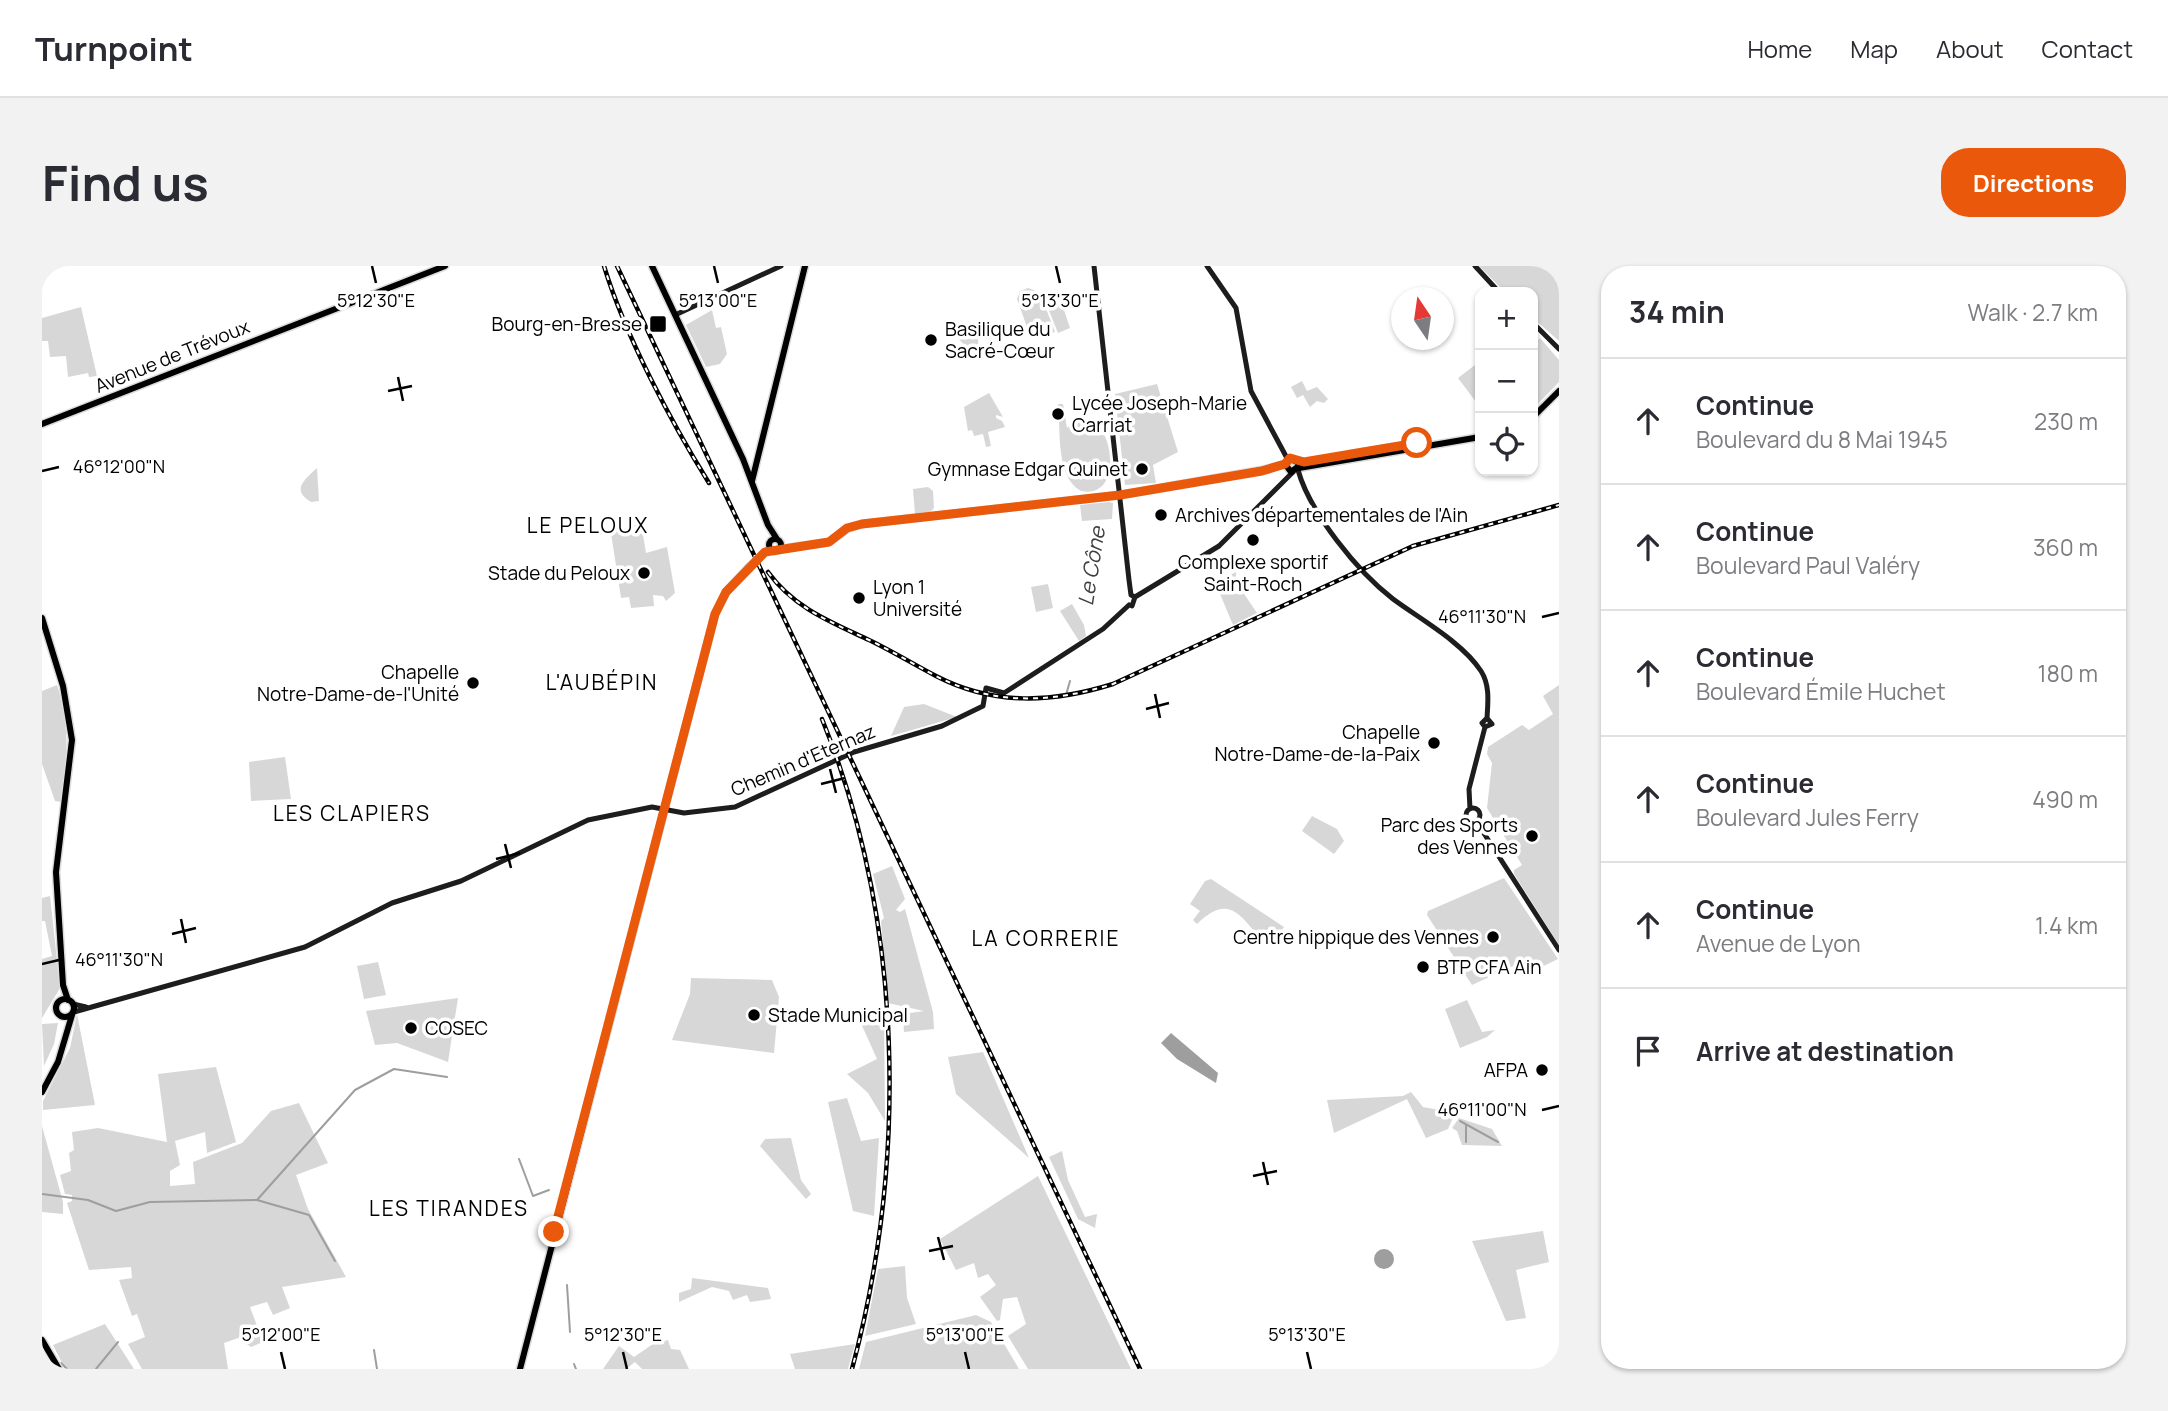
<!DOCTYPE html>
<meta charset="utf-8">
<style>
body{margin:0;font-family:Manrope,sans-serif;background:#f2f2f3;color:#2b2b33}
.controls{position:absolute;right:21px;top:21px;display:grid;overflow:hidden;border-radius:14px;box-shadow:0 2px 5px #0004}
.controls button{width:63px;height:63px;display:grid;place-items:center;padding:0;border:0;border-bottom:2px solid #e1e1e2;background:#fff;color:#2b2b33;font:35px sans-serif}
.compass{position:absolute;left:1349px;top:21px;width:63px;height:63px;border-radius:50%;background:#fff;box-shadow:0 2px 5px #0004;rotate:347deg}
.stop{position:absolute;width:21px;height:21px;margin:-16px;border:5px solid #ea580c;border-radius:50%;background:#fff}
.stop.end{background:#ea580c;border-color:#fff;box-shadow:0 2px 7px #0008}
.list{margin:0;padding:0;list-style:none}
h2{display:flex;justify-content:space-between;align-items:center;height:91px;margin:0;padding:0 28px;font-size:30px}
h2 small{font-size:23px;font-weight:400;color:#7c7c81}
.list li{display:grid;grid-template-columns:46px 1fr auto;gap:21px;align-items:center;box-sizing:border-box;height:126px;padding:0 28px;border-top:2px solid #e1e1e2}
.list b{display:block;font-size:26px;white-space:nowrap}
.list p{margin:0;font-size:23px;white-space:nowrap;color:#7c7c81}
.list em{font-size:23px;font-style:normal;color:#7c7c81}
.icon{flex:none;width:38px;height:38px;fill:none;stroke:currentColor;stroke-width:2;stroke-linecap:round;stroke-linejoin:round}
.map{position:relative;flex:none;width:1517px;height:1103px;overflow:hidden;border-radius:28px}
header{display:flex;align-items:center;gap:42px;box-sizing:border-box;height:98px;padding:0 35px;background:#fff;border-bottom:2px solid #e1e1e2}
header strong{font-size:33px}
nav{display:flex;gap:38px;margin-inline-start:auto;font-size:24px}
.intro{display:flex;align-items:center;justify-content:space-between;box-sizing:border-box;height:168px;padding:0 42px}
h1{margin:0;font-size:49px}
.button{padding:18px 32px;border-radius:28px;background:#ea580c;color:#fff;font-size:24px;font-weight:700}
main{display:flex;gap:42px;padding:0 42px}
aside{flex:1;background:#fff;border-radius:28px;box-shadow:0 2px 5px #0004}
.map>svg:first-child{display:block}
.green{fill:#d7d7d7}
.water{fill:#9e9e9e}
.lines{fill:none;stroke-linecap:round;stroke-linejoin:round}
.stream{stroke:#9e9e9e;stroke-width:2}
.primary-casing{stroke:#dbdbdb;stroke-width:9}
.secondary{stroke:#1d1d1d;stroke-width:5}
.primary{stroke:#000;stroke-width:6}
.rail-casing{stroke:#000;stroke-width:4.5}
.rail{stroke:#fff;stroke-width:2;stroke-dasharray:5;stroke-linecap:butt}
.primary-bridge-casing{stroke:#dbdbdb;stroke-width:9;stroke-linecap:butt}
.primary-bridge{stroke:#000;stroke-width:6}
.route{stroke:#ea580c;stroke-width:9}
.ticks{fill:none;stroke:#000;stroke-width:2.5}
.poi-dot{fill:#000;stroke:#fff;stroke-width:2.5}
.labels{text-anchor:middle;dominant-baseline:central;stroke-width:7;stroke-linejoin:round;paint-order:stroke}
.poi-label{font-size:19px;fill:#000;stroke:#fff;text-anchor:end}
.street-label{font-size:19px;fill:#000;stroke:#fff}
.neighbourhood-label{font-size:21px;letter-spacing:2px;fill:#000;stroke:#fff}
.water-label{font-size:21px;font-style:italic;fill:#3f3f3f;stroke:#fff}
.ticks-label{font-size:18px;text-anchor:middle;fill:#000;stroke:#fff;stroke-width:7;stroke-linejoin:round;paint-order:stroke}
</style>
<header>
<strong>Turnpoint</strong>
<nav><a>Home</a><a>Map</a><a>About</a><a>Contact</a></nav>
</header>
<div class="intro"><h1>Find us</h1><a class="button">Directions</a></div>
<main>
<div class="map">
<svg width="1517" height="1103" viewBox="0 0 1517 1103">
<rect width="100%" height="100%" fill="#fff"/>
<path class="green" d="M 1437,0 L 1517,0 L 1517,75 L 1491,52 L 1491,26 L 1463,26 Z
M 986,22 L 998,27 L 1013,66 L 1010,67 L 1007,60 L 997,68 L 986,64 L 975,33 L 978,25 Z
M 1020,38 L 1028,62 L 1016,67 L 1006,42 Z
M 39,41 L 55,110 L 47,111 L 46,107 L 26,111 L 24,90 L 8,91 L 6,75 L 0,75 L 0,52 Z
M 670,44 L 674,62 L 679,61 L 685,88 L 678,98 L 664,101 L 644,59 Z
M 935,60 L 937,88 L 940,90 L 935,94 L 910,65 L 932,63 Z
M 1498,72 L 1517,94 L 1517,116 L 1491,143 L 1491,78 Z
M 1433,99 L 1438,105 L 1438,165 L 1434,136 L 1416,112 Z
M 1260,115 L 1265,125 L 1275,121 L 1286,133 L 1282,137 L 1275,135 L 1268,141 L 1261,129 L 1255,132 L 1249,121 Z
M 1115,118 L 1136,186 L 1111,199 L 1114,217 L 1083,219 L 1073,128 Z
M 947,127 L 961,151 L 954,149 L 954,152 L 960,155 L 963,161 L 946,166 L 949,180 L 944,181 L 941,168 L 932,170 L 930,164 L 926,165 L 922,141 Z
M 1016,138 L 1021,138 L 1025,162 C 1067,121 1090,236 1039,225 C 1013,211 1019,163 1016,138 Z
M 275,202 L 277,235 L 269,236 C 249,224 262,214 275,202 Z
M 886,221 L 891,225 L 892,242 L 887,247 L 873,248 L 871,223 Z
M 1067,236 L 1071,237 L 1070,253 L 1040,255 L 1038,239 Z
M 599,257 L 604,287 L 625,281 L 633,327 L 624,335 L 621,330 L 611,329 L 612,340 L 589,342 L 587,331 L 579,332 L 569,267 Z
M 1194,306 L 1194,316 L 1215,347 L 1191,359 L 1173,316 Z
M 1006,318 L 1011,342 L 994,346 L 989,321 Z
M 1030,338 L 1042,359 L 1044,370 L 1037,375 L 1018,345 Z
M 15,419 C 28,459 26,496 19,536 L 13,535 L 0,498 L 0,425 Z
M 1517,419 L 1517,679 L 1472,608 L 1472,604 L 1480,599 L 1445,542 L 1450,497 L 1445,488 L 1446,481 L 1480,459 L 1487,464 L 1511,448 L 1501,430 Z
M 882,438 L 915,451 L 849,470 L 862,441 Z
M 243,491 L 249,533 L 209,535 L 207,496 Z
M 1270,550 L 1295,563 L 1302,575 L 1292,588 L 1260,565 Z
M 850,600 L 863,633 L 854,644 L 858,646 L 863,643 L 891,746 L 892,763 L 862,766 L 861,748 L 882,745 L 846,737 L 839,655 L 842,652 L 831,608 Z
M 1462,612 L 1516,693 L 1487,707 L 1480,696 L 1430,719 L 1385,649 L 1386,645 Z
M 1169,613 L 1242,661 L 1229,680 L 1225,680 C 1199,652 1189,625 1155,658 L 1151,654 L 1158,645 L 1148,638 L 1163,615 Z
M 8,630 L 18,722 L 0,752 L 0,693 L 10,690 L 3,655 L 0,655 L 0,632 Z
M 336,696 L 344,729 L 322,733 L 315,700 Z
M 649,712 L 730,714 L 737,731 L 732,787 L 630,774 L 648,728 Z
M 416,732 L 406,796 L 355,777 L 333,779 L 324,745 Z
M 1425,734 L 1440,766 L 1453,764 L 1445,771 L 1418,782 L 1403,743 Z
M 35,748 L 53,839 L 1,844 L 1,835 L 28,782 Z
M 842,750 L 843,855 L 826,827 L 805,808 L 835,793 L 817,753 Z
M 16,757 L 12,778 L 2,800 L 0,758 Z
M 941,786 L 987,892 L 914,828 L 906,791 Z
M 174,801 L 194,876 L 165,887 L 163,866 L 133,875 L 138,899 L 128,905 L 128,920 L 153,918 L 151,896 L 200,877 L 229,845 L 257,837 L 286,897 L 254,909 L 266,943 L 304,1011 L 240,1021 L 248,1042 L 231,1049 L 225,1036 L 208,1041 L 221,1076 L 209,1081 L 196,1072 L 182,1077 L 186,1103 L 100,1103 L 86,1078 L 103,1071 L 95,1048 L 90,1050 L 77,1014 L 90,1012 L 89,1001 L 47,1004 L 25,937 L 30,935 L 30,929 L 23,928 L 18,909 L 29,905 L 27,887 L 32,884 L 30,866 L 56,862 L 125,876 L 116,808 Z
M 1369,826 L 1381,841 L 1413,847 L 1406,863 L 1384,872 L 1365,833 L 1292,867 L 1285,834 L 1361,830 Z
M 805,832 L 819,875 L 837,872 L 832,950 L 811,945 L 786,836 Z
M 1417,852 L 1450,863 L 1460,880 L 1420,879 L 1415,865 L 1410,862 Z
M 0,860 L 21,936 L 21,948 L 0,946 Z
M 749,872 L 759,914 L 769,928 L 764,933 L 718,880 L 723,873 Z
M 1020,885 L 1026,914 L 1043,951 L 1055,948 L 1053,962 L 1036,953 L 1007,891 Z
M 996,910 L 1089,1103 L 986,1103 L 966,1070 L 984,1058 L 975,1031 L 961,1033 L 958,1054 L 955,1055 L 938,1031 L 954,1019 L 946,1008 L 936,1012 L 932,997 L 914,1004 L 898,973 Z
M 1501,965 L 1507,996 L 1474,1004 L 1484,1052 L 1464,1055 L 1430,975 Z
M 863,1000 L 865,1032 L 874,1058 L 823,1070 L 836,1003 Z
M 650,1012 L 726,1022 L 729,1033 L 708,1036 L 705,1029 L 691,1034 L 687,1025 L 670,1021 L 637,1036 L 637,1027 L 649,1023 Z
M 934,1049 L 949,1056 L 977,1103 L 817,1103 L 824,1076 Z
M 63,1058 L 92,1103 L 23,1103 L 11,1079 Z
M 626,1074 L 629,1083 L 638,1084 L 647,1103 L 600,1103 L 593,1096 L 584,1103 L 561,1103 L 577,1080 L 592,1091 L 611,1078 Z
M 813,1078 L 806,1103 L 753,1103 L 748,1088 Z"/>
<path class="water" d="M 1129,767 L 1176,807 L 1174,817 L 1135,793 L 1119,777 Z
M1332 993a10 10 0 1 1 20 0a10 10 0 1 1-20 0Z"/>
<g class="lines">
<path class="stream" d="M 1024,429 L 1028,415
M 1418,855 L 1456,876
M 1424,860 L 1424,876
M 477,893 L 491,930 L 507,924
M 0,928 L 46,934 L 74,945 L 108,936 L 215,934 L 313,824 L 352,803 L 405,811
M 215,934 L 267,949 L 293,995
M 525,1019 L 528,1066
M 332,1084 L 335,1103
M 0,1095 L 4,1098
M 19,1097 L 25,1103
M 532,1098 L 534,1103
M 54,1103 L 76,1076"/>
<g class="primary-casing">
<path id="primary" d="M 610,0 L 701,193 L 726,259 L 735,273
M 1491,151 L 1517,125
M 0,158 L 403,0
M 1309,188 L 1384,176
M 1243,198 L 1249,206 L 1257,200
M 1257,202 L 1438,171
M 710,215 L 763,0
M727 279a6 6 0 1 1 12 0a6 6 0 1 1-12 0Z
M 738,283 L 787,276 L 805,263 L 819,258 L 1078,229 L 1220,204 L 1243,198 L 1249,193 L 1257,197
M 0,352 L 21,420 L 30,474 L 14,606 L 21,719 L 26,734
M14 742a9 9 0 1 1 18 0a9 9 0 1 1-18 0Z
M 0,826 L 16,796 L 30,749
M 0,1074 L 17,1103
M 478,1103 L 673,348 L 684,326 L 706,302"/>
</g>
<path class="secondary" d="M 1052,0 L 1087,314 L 1089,329 L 1093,331 L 1090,340
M 1165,0 L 1194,42 L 1209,125 L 1246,194
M 1433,0 L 1457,26
M 633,49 L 739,0
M 1491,57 L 1517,83
M 1256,204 C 1268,247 1316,306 1351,333 C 1378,353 1420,376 1439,405 C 1448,419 1446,436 1445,452 L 1440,457 L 1443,461 L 1450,458 L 1445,452
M 1093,331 L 1177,280 L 1251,206
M1424 549a7 7 0 1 1 14 0a7 7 0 1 1-14 0Z
M 1428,543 L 1427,523 L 1443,461
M 1434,555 L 1517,684
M 31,738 L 44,741
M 32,746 L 263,681 L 350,637 L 419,615 L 546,554 L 610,541 L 642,547 L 693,541 L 812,486 L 900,460 L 941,440 L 944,422 L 962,427 L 1061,363 L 1087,339"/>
<use href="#primary" class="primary"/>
<g class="rail-casing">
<path id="rail" d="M 562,0 C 583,69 629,156 667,217
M 575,0 L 1098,1103
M 726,306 C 752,342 789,356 827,374 C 850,385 871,398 894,410 C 952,440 1010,437 1071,418 L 1371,280 L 1517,239
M 780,453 C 862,655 866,894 810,1103"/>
</g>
<use href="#rail" class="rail"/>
<g class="primary-bridge-casing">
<path id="primary-bridge" d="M 706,302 L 723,286"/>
</g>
<use href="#primary-bridge" class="primary-bridge"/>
</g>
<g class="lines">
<path class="route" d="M 512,966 L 673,348 L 684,326 L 723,286 L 787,276 L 805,262 L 820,258 L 1078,229 L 1220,205 L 1243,198 L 1248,192 L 1262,196 L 1375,177"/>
</g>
<path class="ticks" d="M 330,0 L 334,17M 672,0 L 676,17M 1014,0 L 1018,17M 356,111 L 361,135M 346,125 L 370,120M 0,205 L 17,201M 1500,351 L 1517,347M 1113,428 L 1118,452M 1104,443 L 1127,437M 788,503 L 794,527M 779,518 L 803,512M 463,578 L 469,602M 454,593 L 478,587M 139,653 L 144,677M 130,668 L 154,662M 0,698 L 17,694M 1500,844 L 1517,840M 1221,896 L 1226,919M 1211,910 L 1235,905M 896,971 L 902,994M 887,985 L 911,980M 239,1086 L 243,1103M 581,1086 L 585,1103M 923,1086 L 927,1103M 1265,1086 L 1269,1103"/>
<g class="poi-dot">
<rect x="607" y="49" width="18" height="18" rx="3.5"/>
<circle cx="889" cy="74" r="7"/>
<circle cx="1016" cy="148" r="7"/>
<circle cx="1100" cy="203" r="7"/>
<circle cx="1119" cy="249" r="7"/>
<circle cx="1211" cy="274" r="7"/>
<circle cx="602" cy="307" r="7"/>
<circle cx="817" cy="332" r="7"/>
<circle cx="431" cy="417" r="7"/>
<circle cx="1392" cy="477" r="7"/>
<circle cx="1490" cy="570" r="7"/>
<circle cx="1451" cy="671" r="7"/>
<circle cx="1381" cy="701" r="7"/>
<circle cx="712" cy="749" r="7"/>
<circle cx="369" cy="762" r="7"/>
<circle cx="1500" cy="804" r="7"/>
</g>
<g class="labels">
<g class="poi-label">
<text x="600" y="58">Bourg-en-Bresse</text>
<text x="903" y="63" text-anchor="start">Basilique du<tspan x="903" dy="22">Sacré-Cœur</tspan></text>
<text x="1030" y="137" text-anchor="start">Lycée Joseph-Marie<tspan x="1030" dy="22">Carriat</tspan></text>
<text x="1086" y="203">Gymnase Edgar Quinet</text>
<text x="1133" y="249" text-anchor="start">Archives départementales de l'Ain</text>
<text x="1211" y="296" text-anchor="middle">Complexe sportif<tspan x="1211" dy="22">Saint-Roch</tspan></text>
<text x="588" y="307">Stade du Peloux</text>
<text x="831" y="321" text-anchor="start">Lyon 1<tspan x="831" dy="22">Université</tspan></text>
<text x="417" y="406">Chapelle<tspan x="417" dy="22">Notre-Dame-de-l'Unité</tspan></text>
<text x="1378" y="466">Chapelle<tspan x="1378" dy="22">Notre-Dame-de-la-Paix</tspan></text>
<text x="1476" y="559">Parc des Sports<tspan x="1476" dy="22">des Vennes</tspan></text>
<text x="1437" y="671">Centre hippique des Vennes</text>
<text x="1395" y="701" text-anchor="start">BTP CFA Ain</text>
<text x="726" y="749" text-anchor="start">Stade Municipal</text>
<text x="383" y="762" text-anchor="start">COSEC</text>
<text x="1486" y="804">AFPA</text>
</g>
<g class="street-label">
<text transform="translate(130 90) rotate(-22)">Avenue de Trévoux</text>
<text transform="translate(761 494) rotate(-23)">Chemin d'Eternaz</text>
</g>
<g class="neighbourhood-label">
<text x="546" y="259">LE PELOUX</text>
<text x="560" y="416">L'AUBÉPIN</text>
<text x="310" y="547">LES CLAPIERS</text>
<text x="1004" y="672">LA CORRERIE</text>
<text x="407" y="942">LES TIRANDES</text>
</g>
<g class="water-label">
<text transform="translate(1049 300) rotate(-81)">Le Cône</text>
</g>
</g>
<g class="ticks-label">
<text x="334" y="41">5°12'30"E</text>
<text x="676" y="41">5°13'00"E</text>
<text x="1018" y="41">5°13'30"E</text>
<text x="77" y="207">46°12'00"N</text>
<text x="1440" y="357">46°11'30"N</text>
<text x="77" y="700">46°11'30"N</text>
<text x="1440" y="850">46°11'00"N</text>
<text x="239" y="1075">5°12'00"E</text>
<text x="581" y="1075">5°12'30"E</text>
<text x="923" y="1075">5°13'00"E</text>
<text x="1265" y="1075">5°13'30"E</text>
</g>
</svg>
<div class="controls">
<button>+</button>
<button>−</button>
<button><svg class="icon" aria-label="locate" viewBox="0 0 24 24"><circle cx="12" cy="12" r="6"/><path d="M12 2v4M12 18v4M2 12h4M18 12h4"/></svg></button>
</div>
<svg class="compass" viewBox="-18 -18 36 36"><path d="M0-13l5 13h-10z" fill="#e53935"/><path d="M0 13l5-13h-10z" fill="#7c7c81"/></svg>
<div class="stop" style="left:1375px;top:177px"></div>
<div class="stop end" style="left:512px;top:966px"></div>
</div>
<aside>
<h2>34 min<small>Walk · 2.7 km</small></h2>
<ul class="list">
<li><svg class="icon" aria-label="ahead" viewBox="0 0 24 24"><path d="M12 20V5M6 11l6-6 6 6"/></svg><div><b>Continue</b><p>Boulevard du 8 Mai 1945</p></div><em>230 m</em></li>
<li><svg class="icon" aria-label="ahead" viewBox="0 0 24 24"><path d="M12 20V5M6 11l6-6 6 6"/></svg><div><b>Continue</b><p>Boulevard Paul Valéry</p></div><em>360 m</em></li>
<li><svg class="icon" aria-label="ahead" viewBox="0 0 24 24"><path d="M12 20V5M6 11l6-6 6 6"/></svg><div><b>Continue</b><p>Boulevard Émile Huchet</p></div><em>180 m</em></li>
<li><svg class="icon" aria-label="ahead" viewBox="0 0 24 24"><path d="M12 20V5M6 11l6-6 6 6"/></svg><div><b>Continue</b><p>Boulevard Jules Ferry</p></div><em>490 m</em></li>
<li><svg class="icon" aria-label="ahead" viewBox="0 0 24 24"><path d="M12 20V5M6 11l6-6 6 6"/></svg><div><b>Continue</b><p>Avenue de Lyon</p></div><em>1.4 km</em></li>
<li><svg class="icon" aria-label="arrive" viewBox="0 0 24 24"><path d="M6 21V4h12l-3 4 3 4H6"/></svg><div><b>Arrive at destination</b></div></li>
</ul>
</aside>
</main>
